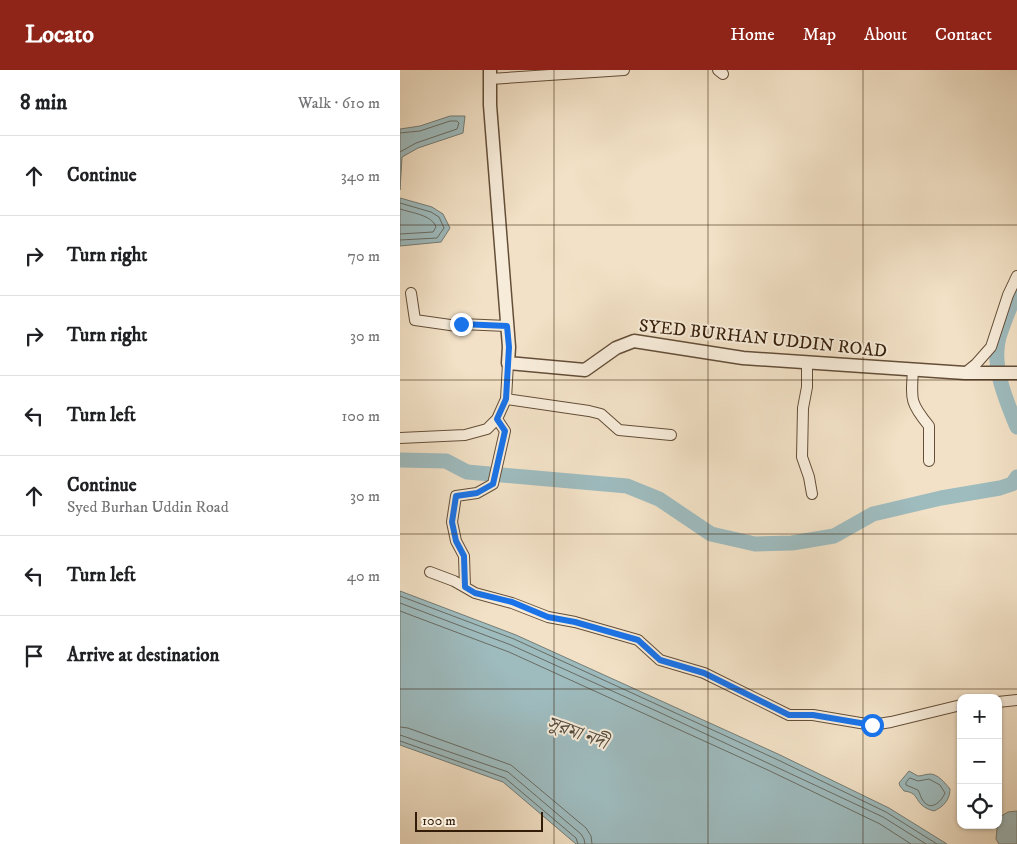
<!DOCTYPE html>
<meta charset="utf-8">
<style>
body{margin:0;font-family:"IM FELL DW Pica","Noto Serif Bengali",serif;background:#f6f6f6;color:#202124}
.controls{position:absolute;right:15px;bottom:15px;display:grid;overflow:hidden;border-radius:10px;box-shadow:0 1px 4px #0004}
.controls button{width:45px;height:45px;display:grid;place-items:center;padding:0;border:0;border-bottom:1px solid #e0e0e0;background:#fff;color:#202124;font:25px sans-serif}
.scale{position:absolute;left:15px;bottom:12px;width:128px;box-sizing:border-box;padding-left:5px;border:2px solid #341d08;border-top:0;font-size:14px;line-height:18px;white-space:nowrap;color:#341d08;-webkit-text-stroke:4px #f7ecda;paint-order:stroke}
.stop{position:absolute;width:15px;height:15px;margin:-11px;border:4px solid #1a73e8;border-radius:50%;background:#fff}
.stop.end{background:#1a73e8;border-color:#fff;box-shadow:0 1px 5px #0008}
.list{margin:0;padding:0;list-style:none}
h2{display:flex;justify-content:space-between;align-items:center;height:65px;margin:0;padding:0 20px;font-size:21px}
h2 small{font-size:16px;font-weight:400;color:#757577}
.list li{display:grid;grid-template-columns:32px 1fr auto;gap:15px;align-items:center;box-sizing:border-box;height:80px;padding:0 20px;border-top:1px solid #e0e0e0}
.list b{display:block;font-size:19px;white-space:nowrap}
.list p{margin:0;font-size:16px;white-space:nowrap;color:#757577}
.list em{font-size:16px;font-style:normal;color:#757577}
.icon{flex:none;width:28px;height:28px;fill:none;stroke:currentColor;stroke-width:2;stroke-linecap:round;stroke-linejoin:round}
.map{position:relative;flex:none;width:617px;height:774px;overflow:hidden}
header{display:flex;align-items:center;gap:30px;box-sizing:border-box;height:70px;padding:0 25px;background:#8f2418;color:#fff}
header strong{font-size:24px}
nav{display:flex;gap:28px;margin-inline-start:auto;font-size:18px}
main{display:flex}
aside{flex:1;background:#fff}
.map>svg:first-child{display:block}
.water{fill:#9ebbbe;stroke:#747c75}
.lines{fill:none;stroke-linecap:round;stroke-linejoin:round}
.shore{stroke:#696c63;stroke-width:1}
.river{stroke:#9ebbbe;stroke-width:15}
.minor-casing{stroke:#644e38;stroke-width:12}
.tertiary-casing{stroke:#644e38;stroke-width:15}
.minor{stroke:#f7ecda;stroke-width:10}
.tertiary{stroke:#f7ecda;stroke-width:12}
.route{stroke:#1a73e8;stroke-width:6}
.grid{fill:none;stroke:#341d08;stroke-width:1;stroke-opacity:0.55}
.labels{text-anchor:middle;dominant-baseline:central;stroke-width:4;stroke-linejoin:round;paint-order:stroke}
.street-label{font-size:18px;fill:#341d08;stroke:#f7ecda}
.water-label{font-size:19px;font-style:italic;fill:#544c3f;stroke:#f7ecda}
</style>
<header>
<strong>Locato</strong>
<nav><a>Home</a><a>Map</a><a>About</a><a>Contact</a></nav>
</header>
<main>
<aside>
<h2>8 min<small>Walk · 610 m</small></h2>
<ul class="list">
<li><svg class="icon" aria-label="ahead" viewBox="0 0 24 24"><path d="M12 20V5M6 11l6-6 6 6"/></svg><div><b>Continue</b></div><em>340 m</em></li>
<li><svg class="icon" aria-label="right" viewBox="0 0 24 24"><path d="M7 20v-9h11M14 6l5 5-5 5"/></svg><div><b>Turn right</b></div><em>70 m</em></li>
<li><svg class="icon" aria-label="right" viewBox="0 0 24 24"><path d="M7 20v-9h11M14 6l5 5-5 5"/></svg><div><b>Turn right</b></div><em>30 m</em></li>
<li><svg class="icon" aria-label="left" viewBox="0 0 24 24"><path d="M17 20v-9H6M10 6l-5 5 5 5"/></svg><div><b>Turn left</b></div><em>100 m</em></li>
<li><svg class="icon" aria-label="ahead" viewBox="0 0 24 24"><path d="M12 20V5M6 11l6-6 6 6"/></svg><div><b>Continue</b><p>Syed Burhan Uddin Road</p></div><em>30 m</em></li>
<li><svg class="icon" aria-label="left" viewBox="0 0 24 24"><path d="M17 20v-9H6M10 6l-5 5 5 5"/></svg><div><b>Turn left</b></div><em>40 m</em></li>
<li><svg class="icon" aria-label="arrive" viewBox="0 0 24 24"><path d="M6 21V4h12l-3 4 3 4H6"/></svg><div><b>Arrive at destination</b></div></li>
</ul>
</aside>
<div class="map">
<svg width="617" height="774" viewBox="0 0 617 774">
<rect width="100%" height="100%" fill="#f2e1c6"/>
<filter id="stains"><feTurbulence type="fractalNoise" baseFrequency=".004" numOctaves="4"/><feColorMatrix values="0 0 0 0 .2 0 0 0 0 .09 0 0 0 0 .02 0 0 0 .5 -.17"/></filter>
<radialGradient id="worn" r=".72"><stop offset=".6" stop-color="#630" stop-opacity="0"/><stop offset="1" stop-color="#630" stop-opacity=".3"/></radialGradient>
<path class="water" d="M 50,46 L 65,46 L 63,63 L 18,78 L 2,87 L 0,120 L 0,59 L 20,56 Z
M 0,128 L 32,137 L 43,144 L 50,158 L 41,172 L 0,176 Z
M 0,521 L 116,565 L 378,684 L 489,738 L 547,774 L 176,774 L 103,712 L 0,675 Z
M 509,701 L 518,706 C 522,706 526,704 530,704 C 538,704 545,713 550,719 C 550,730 543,737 534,741 C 512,735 522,723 504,721 L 500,716 L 499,713 Z
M 617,741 L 617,774 L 599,774 L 596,769 L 598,748 L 608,742 Z"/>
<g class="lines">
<path class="shore" d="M 0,63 L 20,61 L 50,51 L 57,51 L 59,53 L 57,59 L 16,73 L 0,82
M 0,133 L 31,142 L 39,147 L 44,158 L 37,168 L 0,170
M 0,139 C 12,143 32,145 36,157 L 33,162 L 0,164
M 0,526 L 114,569 L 376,689 L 486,742 L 537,774
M 0,533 L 111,575 L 263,644 L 483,747 L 526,774
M 0,541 L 109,582 L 370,701 L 480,754 L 511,774
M 0,657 L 8,658 L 111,695 L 186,758 L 191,766 L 192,774
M 0,665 L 108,702 L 181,764 L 184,769 L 185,774
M 0,671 L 105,708 L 176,768 L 178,774
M 510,708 L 518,711 L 529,709 L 540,715 L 545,723 C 541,732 530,743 522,729 C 520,726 520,723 518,720 L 506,715 L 506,713 Z"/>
<path class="river" d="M 617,220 C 611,235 604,251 599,267 C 591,296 606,330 617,357
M 0,390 L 46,391 L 67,402 L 227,416 L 259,429 L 311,464 L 355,474 L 392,473 L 434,466 L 473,444 L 541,428 L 600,418 L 612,414 L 617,407"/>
<g class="minor-casing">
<path id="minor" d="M 318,0 L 323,4
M 90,9 L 224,0
M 11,223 L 15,250 L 57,256 L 61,254 L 107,256
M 407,293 L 407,317 L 403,338 L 402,387 L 409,407 L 412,424
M 513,300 C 511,330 510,333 529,356 L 529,391
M 565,303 L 576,294 L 591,277 L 608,225 L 617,206
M 106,329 L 189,341 L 201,344 L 219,360 L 271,365
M 0,368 L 65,365 L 87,359 L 97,349 L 106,329 L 108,293
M 30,502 L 54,511 L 75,523 L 112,533 L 148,547 L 175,552 L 238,570 L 260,590 L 304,603 L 389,645 L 413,645 L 472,655 L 491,652 L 561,635
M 65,517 L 64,486 L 56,471 L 52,452 L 56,426 L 77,423 L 93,414 L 105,361 L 97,349
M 598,632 L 617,630"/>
</g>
<g class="tertiary-casing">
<path id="tertiary" d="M 90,0 L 90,35 L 109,277 L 108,293 L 185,300 L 216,278 L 234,271 L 343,288 L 565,303 L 617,303"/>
</g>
<use href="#minor" class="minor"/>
<use href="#tertiary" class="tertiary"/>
</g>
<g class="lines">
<path class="route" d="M 61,254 L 107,256 L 109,277 L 106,329 L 97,349 L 105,361 L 93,414 L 77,423 L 56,426 L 52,452 L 56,471 L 64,486 L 65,517 L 75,523 L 112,532 L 148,547 L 175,552 L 238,570 L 260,590 L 304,603 L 389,645 L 413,645 L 472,655"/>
</g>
<path class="grid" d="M 154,0 L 154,774M 308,0 L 308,774M 463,0 L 463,774M 0,155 L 617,155M 0,310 L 617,310M 0,464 L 617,464M 0,619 L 617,619"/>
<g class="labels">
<g class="street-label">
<text transform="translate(363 269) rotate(6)">SYED BURHAN UDDIN ROAD</text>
</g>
<g class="water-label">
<text transform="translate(177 663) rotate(20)">সুরমা নদী</text>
</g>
</g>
<rect width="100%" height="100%" filter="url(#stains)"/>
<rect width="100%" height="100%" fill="url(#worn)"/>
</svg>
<div class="controls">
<button>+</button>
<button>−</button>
<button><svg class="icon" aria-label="locate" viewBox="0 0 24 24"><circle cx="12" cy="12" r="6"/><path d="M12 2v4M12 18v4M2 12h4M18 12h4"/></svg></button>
</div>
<div class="scale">100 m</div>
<div class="stop" style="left:472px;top:655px"></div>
<div class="stop end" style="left:61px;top:254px"></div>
</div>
</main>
